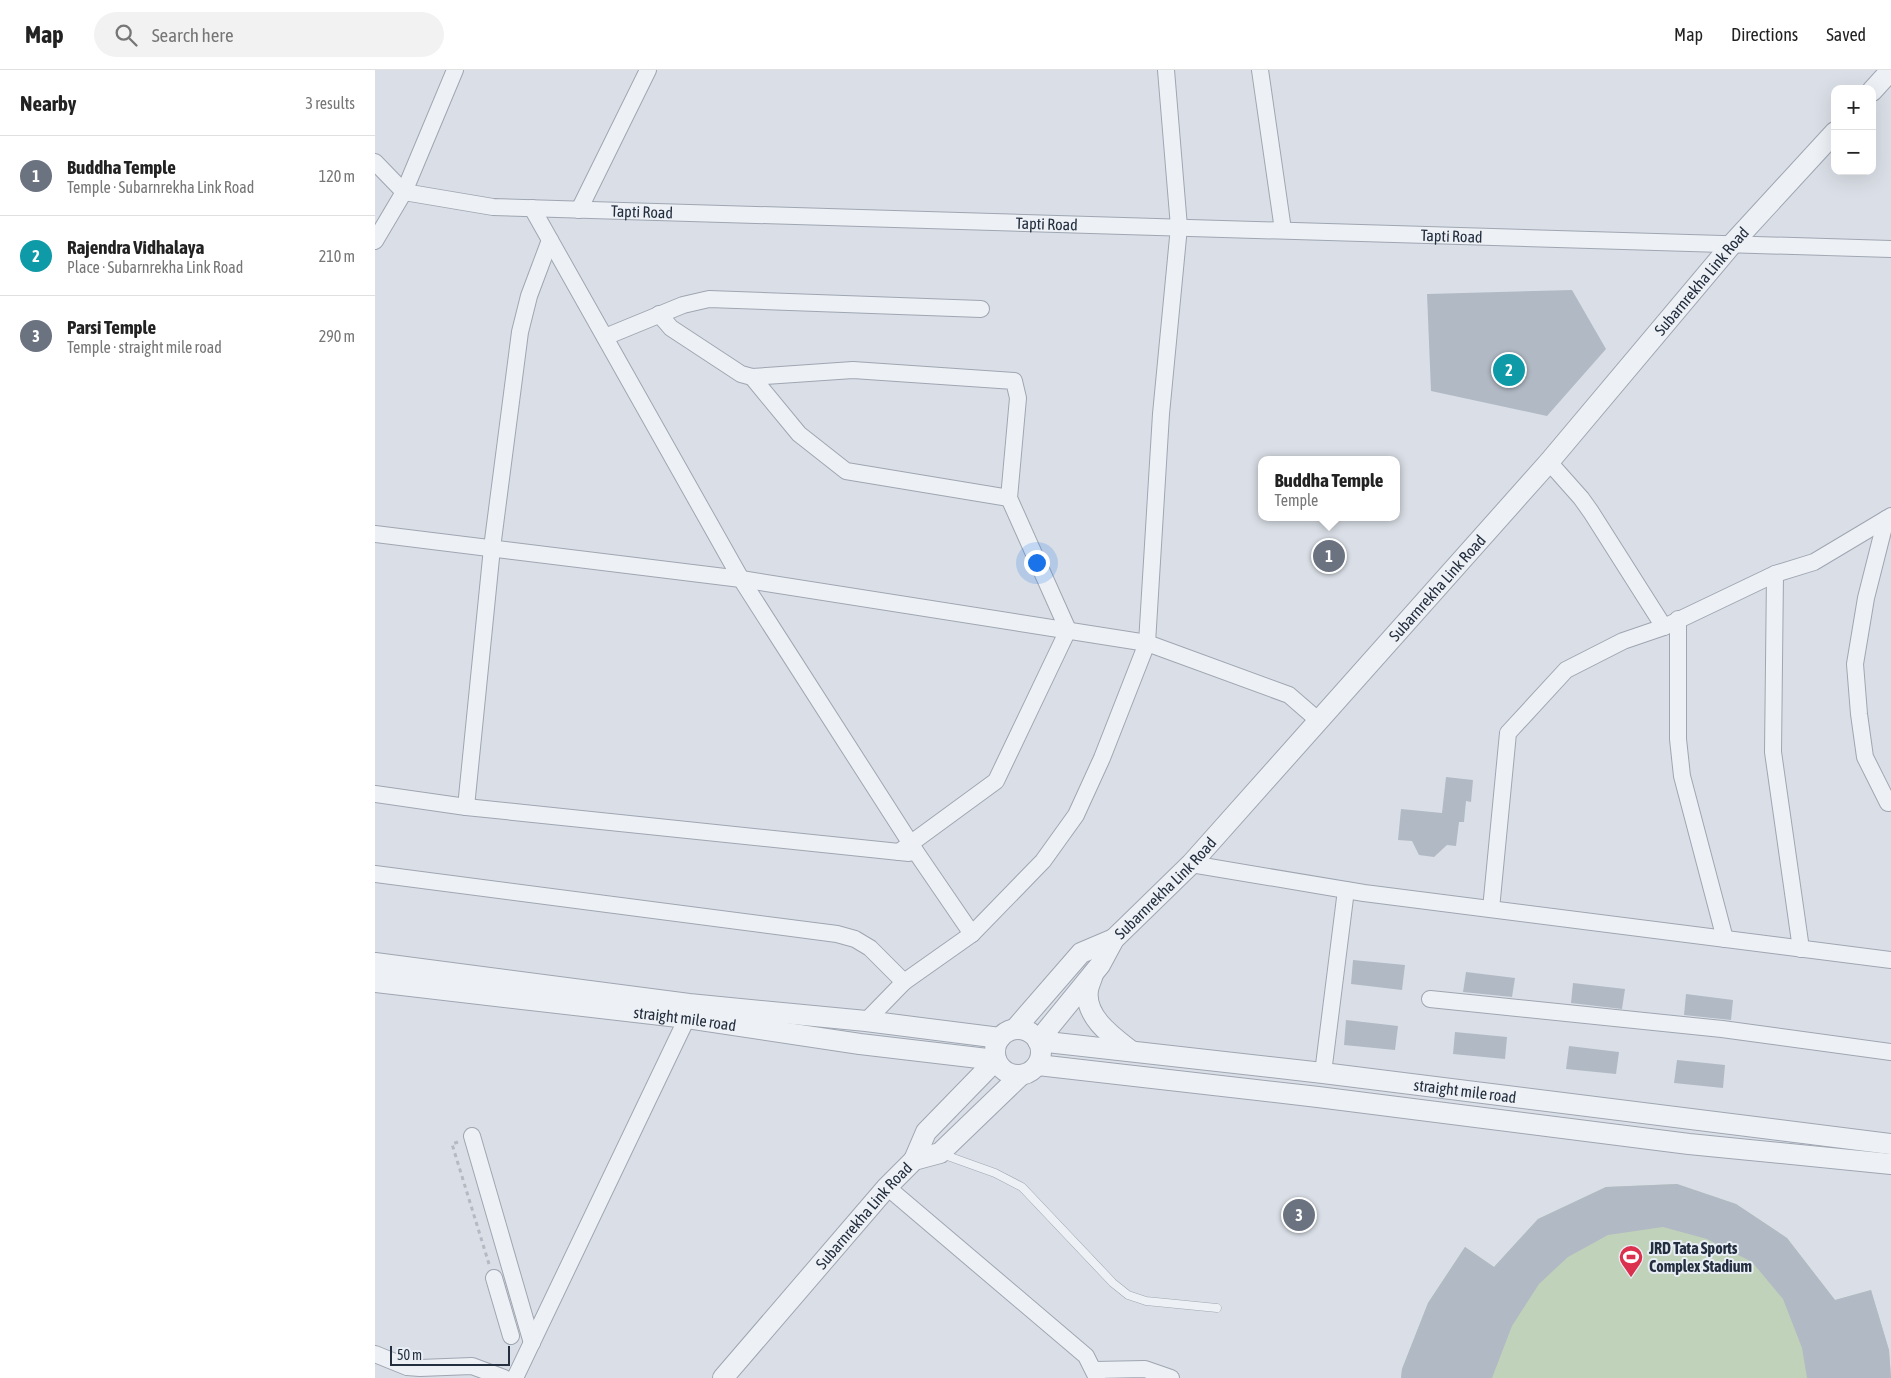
<!DOCTYPE html>
<meta charset="utf-8">
<style>
body{margin:0;font-family:"Asap Condensed",sans-serif;background:#f2f2f2;color:#222}
.controls{position:absolute;right:15px;top:15px;display:grid;overflow:hidden;border-radius:10px;box-shadow:0 5px 20px #0002}
.controls button{width:45px;height:45px;display:grid;place-items:center;padding:0;border:0;border-bottom:1px solid #e0e0e0;background:#fff;color:#222;font:25px sans-serif}
.scale{position:absolute;left:15px;bottom:12px;width:120px;box-sizing:border-box;padding-left:5px;border:2px solid #232e3e;border-top:0;font-size:14px;line-height:18px;white-space:nowrap;color:#232e3e;-webkit-text-stroke:4px #e9eef5;paint-order:stroke}
.you{position:absolute;left:661px;top:492px;width:18px;height:18px;margin:-12px;border:4px solid #fff;border-radius:50%;background:#1a73e8;box-shadow:0 0 0 8px #1a73e833}
.badge{display:grid;place-items:center;width:32px;height:32px;border-radius:50%;background:#0f766e;color:#fff;font-size:16px;font-weight:700}
.pin{position:absolute;translate:-50% -50%;border:2px solid #fff;box-shadow:0 1px 5px #0006}
.popup{position:absolute;left:883px;top:386px;width:142px;height:65px;box-sizing:border-box;display:grid;place-content:center;border-radius:10px;background:#fff;filter:drop-shadow(0 1px 4px #0005);font-size:16px;white-space:nowrap;color:#767676}
.popup b{font-size:19px;color:#222}
.popup::after{content:'';position:absolute;left:50%;top:100%;margin-left:-10px;border:10px solid transparent;border-top-color:#fff}
.list{margin:0;padding:0;list-style:none}
h2{display:flex;justify-content:space-between;align-items:center;height:65px;margin:0;padding:0 20px;font-size:21px}
h2 small{font-size:16px;font-weight:400;color:#767676}
.list li{display:grid;grid-template-columns:32px 1fr auto;gap:15px;align-items:center;box-sizing:border-box;height:80px;padding:0 20px;border-top:1px solid #e0e0e0}
.list b{display:block;font-size:19px;white-space:nowrap}
.list p{margin:0;font-size:16px;white-space:nowrap;color:#767676}
.list em{font-size:16px;font-style:normal;color:#767676}
.icon{flex:none;width:28px;height:28px;fill:none;stroke:currentColor;stroke-width:2;stroke-linecap:round;stroke-linejoin:round}
.map{position:relative;flex:none;width:1516px;height:1308px;overflow:hidden}
header{display:flex;align-items:center;gap:30px;box-sizing:border-box;height:70px;padding:0 25px;background:#fff;border-bottom:1px solid #e0e0e0}
header strong{font-size:24px}
nav{display:flex;gap:28px;margin-inline-start:auto;font-size:18px}
.search{width:350px;height:45px;background:#f2f2f2;display:flex;align-items:center;gap:12px;box-sizing:border-box;padding:0 18px;border-radius:28px;color:#767676;font-size:19px}
main{display:flex}
aside{flex:1;background:#fff}
.map>svg:first-child{display:block}
.green{fill:#c1d2ba}
.building{fill:#b1b9c4}
.lines{fill:none;stroke-linecap:round;stroke-linejoin:round}
.service-casing{stroke:#9fa6b1;stroke-width:9}
.minor-casing{stroke:#9fa6b1;stroke-width:18}
.tertiary-casing{stroke:#9fa6b1;stroke-width:22}
.path{stroke:#b4bac2;stroke-width:3;stroke-dasharray:4 4;stroke-linecap:butt}
.service{stroke:#edf0f5;stroke-width:8}
.minor{stroke:#edf0f5;stroke-width:16}
.tertiary{stroke:#edf0f5;stroke-width:20}
.labels{text-anchor:middle;dominant-baseline:central;stroke-width:4;stroke-linejoin:round;paint-order:stroke}
.street-label{font-size:16px;fill:#232e3e;stroke:#e9eef5}
.poi-label{font-size:16px;font-weight:bold;fill:#232e3e;stroke:#e9eef5;text-anchor:start}
</style>
<header>
<strong>Map</strong>
<div class="search"><svg class="icon" aria-label="search" viewBox="0 0 24 24"><circle cx="10" cy="10" r="6"/><path d="M15 15l6 6"/></svg>Search here</div>
<nav><a>Map</a><a>Directions</a><a>Saved</a></nav>
</header>
<main>
<aside>
<h2>Nearby<small>3 results</small></h2>
<ul class="list">
<li><span class="badge" style="background:#6b7280">1</span><div><b>Buddha Temple</b><p>Temple · Subarnrekha Link Road</p></div><em>120 m</em></li>
<li><span class="badge" style="background:#0f9aa8">2</span><div><b>Rajendra Vidhalaya</b><p>Place · Subarnrekha Link Road</p></div><em>210 m</em></li>
<li><span class="badge" style="background:#6b7280">3</span><div><b>Parsi Temple</b><p>Temple · straight mile road</p></div><em>290 m</em></li>
</ul>
</aside>
<div class="map">
<svg width="1516" height="1308" viewBox="0 0 1516 1308">
<rect width="100%" height="100%" fill="#dadfe7"/>
<path class="green" d="M 1302,1114 L 1361,1134 L 1412,1168 L 1460,1230 L 1496,1220 L 1514,1280 L 1516,1308 L 1026,1308 L 1027,1299 L 1053,1233 L 1090,1177 L 1119,1197 L 1163,1149 L 1231,1117 Z"/>
<path class="building" d="M 1197,220 L 1231,279 L 1172,346 L 1056,321 L 1052,224 Z
M 1071,707 L 1098,710 L 1096,732 L 1091,731 L 1089,752 L 1084,752 L 1081,776 L 1072,775 L 1059,787 L 1044,785 L 1037,771 L 1023,770 L 1026,739 L 1067,743 Z
M 978,890 L 1030,895 L 1027,920 L 976,914 Z
M 1091,902 L 1140,908 L 1137,927 L 1088,922 Z
M 1198,913 L 1250,919 L 1247,939 L 1196,933 Z
M 1311,924 L 1358,930 L 1356,950 L 1309,945 Z
M 971,950 L 1023,956 L 1020,980 L 969,975 Z
M 1080,962 L 1132,967 L 1130,989 L 1078,984 Z
M 1194,976 L 1244,982 L 1241,1004 L 1191,999 Z
M 1302,990 L 1350,995 L 1348,1018 L 1299,1013 Z
M 1302,1114 L 1361,1134 L 1412,1168 L 1460,1230 L 1496,1220 L 1514,1280 L 1516,1308 L 1432,1308 L 1427,1278 L 1408,1229 L 1377,1192 L 1332,1169 L 1288,1157 L 1233,1165 L 1193,1187 L 1164,1214 L 1137,1256 L 1117,1308 L 1026,1308 L 1027,1299 L 1053,1233 L 1090,1177 L 1119,1197 L 1163,1149 L 1231,1117 Z"/>
<g class="lines">
<g class="service-casing">
<path id="service" d="M 567,1084 L 620,1103 L 647,1117 L 738,1213 L 753,1225 L 771,1231 L 842,1238"/>
</g>
<g class="minor-casing">
<g id="minor">
<path d="M 885,0 L 908,160"/>
<path id="s1" d="M 0,92 L 29,122 L 118,137 L 1516,179"/>
<path d="M 157,138 L 366,509 L 543,785 L 597,864"/>
<path d="M 204,140 L 273,0"/>
<path d="M 0,171 L 29,122 L 80,0"/>
<path d="M 284,244 L 296,258 L 366,304 L 377,307 L 478,300 L 639,311 L 643,328 L 634,428 L 693,560 L 621,711 L 524,782"/>
<path d="M 230,267 L 308,235 L 334,229 L 606,239"/>
<path d="M 377,307 L 424,364 L 471,401 L 634,428"/>
<path d="M 1174,392 L 1206,428 L 1216,442 L 1289,557"/>
<path d="M 1511,449 L 1491,528 L 1480,594 L 1484,644 L 1490,687 L 1513,733"/>
<path d="M 0,464 L 366,509 L 772,573 L 914,625 L 944,651"/>
<path d="M 1400,504 L 1398,682 L 1426,879"/>
<path d="M 1303,549 L 1303,669 L 1307,706 L 1350,869"/>
<path d="M 0,724 L 91,737 L 534,783"/>
<path d="M 91,737 L 117,478 L 145,262 L 154,226 L 175,170"/>
<path d="M 816,794 L 989,823 L 1516,890"/>
<path d="M 0,804 L 462,864 L 480,869 L 495,878 L 529,912"/>
<path d="M 1116,839 L 1133,663 L 1191,600 L 1248,571 L 1289,557 L 1400,504 L 1439,492 L 1516,446"/>
<path d="M 1055,929 L 1347,959 L 1516,982"/>
<path d="M 491,951 L 529,912 L 597,864 L 668,791 L 701,745 L 727,688 L 772,573 L 786,344 L 804,157 L 791,0"/>
<path d="M 948,1003 L 971,820"/>
<path d="M 97,1066 L 157,1273"/>
<path d="M 512,1117 L 711,1286 L 722,1308"/>
<path d="M 119,1208 L 136,1266"/>
<path d="M 0,1284 L 32,1297 L 45,1298 L 97,1296 L 129,1308"/>
<path d="M 719,1300 L 770,1299 L 796,1308"/>
<path d="M 140,1308 L 312,948"/>
</g>
</g>
<g class="tertiary-casing">
<g id="tertiary">
<path d="M 1497,21 L 1516,0"/>
<path d="M 0,893 L 314,934 L 491,951 L 625,968"/>
<path d="M 718,904 C 717,909 714,914 713,920 C 709,947 738,967 756,981"/>
<path id="s2" d="M 0,912 L 312,948 L 485,974 L 621,990"/>
<circle cx="643" cy="982" r="23"/>
<path d="M 640,959 L 706,883 L 739,869"/>
<path id="s3" d="M 663,971 L 725,895 L 739,869 L 816,794 L 1174,392 L 1358,173 L 1460,62"/>
<path id="s4" d="M 663,971 L 948,1003 L 1516,1074"/>
<path d="M 663,995 L 943,1027 L 1314,1074 L 1516,1094"/>
<path d="M 539,1090 L 551,1062 L 621,990"/>
<path id="s5" d="M 348,1308 L 512,1117 L 539,1090 L 565,1083 L 646,1005"/>
</g>
</g>
<path class="path" d="M 83,1072 L 77,1074 L 114,1194"/>
<use href="#service" class="service"/>
<use href="#minor" class="minor"/>
<use href="#tertiary" class="tertiary"/>
</g>
<defs>
<g id="stadium-pin" transform="scale(1.25)"><path d="M0 17L-7.5 6A9.5 9.5 0 1 1 7.5 6Z" fill="#db304e" stroke="#e9eef5"/><path d="M0-5a6.5 5 0 1 0 0 10a6.5 5 0 1 0 0-10ZM-3.5-1.8h7v3.6h-7Z" fill="#fff"/></g>
</defs>
<g fill-rule="evenodd">
<use href="#stadium-pin" x="1256" y="1187"/>
</g>
<g class="labels">
<g class="street-label">
<text stroke="none"><textPath href="#s1" startOffset="281">Tapti Road</textPath></text>
<text stroke="none"><textPath href="#s1" startOffset="686">Tapti Road</textPath></text>
<text stroke="none"><textPath href="#s1" startOffset="1091">Tapti Road</textPath></text>
<text stroke="none"><textPath href="#s3" startOffset="1010">Subarnrekha Link Road</textPath></text>
<text stroke="none"><textPath href="#s3" startOffset="605">Subarnrekha Link Road</textPath></text>
<text stroke="none"><textPath href="#s3" startOffset="200">Subarnrekha Link Road</textPath></text>
<text stroke="none"><textPath href="#s2" startOffset="312">straight mile road</textPath></text>
<text stroke="none"><textPath href="#s4" startOffset="430">straight mile road</textPath></text>
<text stroke="none"><textPath href="#s5" startOffset="215">Subarnrekha Link Road</textPath></text>
</g>
<g class="poi-label">
<text x="1274" y="1178">JRD Tata Sports<tspan x="1274" dy="18">Complex Stadium</tspan></text>
</g>
</g>
</svg>
<div class="controls">
<button>+</button>
<button>−</button>
</div>
<div class="scale">50 m</div>
<div class="you"></div>
<div class="pin badge" style="left:954px;top:486px;background:#6b7280">1</div>
<div class="popup"><b>Buddha Temple</b>Temple</div>
<div class="pin badge" style="left:1134px;top:300px;background:#0f9aa8">2</div>
<div class="pin badge" style="left:924px;top:1145px;background:#6b7280">3</div>
</div>
</main>
